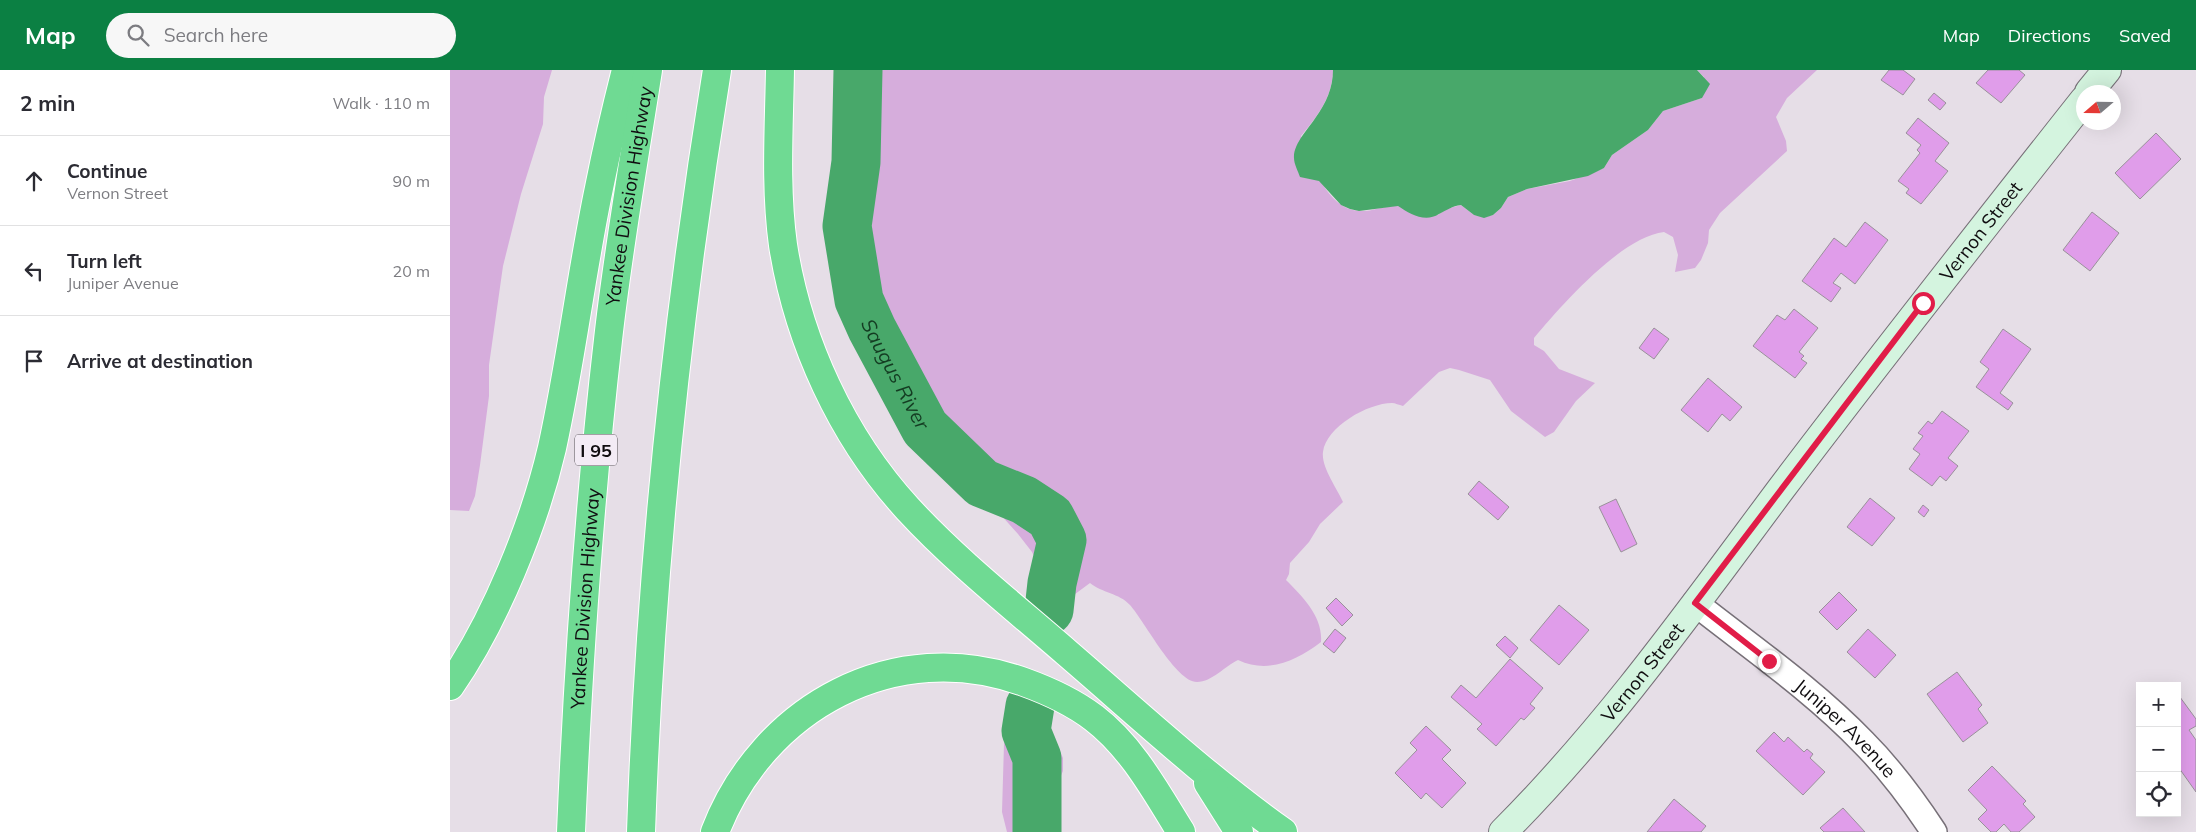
<!DOCTYPE html>
<meta charset="utf-8">
<style>
body{margin:0;font-family:Mulish,sans-serif;background:#f7f7f7;color:#2b2b33}
.controls{position:absolute;right:15px;bottom:15px;display:grid;overflow:hidden;border-radius:0px;box-shadow:0 5px 20px #0002}
.controls button{width:45px;height:45px;display:grid;place-items:center;padding:0;border:0;border-bottom:1px solid #e1e1e2;background:#fff;color:#2b2b33;font:25px sans-serif}
.compass{position:absolute;left:1626px;top:15px;width:45px;height:45px;border-radius:50%;background:#fff;box-shadow:0 5px 20px #0002;rotate:250deg}
.stop{position:absolute;width:15px;height:15px;margin:-11px;border:4px solid #e11d48;border-radius:50%;background:#fff}
.stop.end{background:#e11d48;border-color:#fff;box-shadow:0 1px 5px #0008}
.list{margin:0;padding:0;list-style:none}
h2{display:flex;justify-content:space-between;align-items:center;height:65px;margin:0;padding:0 20px;font-size:21px}
h2 small{font-size:16px;font-weight:400;color:#7c7c81}
.list li{display:grid;grid-template-columns:32px 1fr auto;gap:15px;align-items:center;box-sizing:border-box;height:90px;padding:0 20px;border-top:1px solid #e1e1e2}
.list b{display:block;font-size:19px;white-space:nowrap}
.list p{margin:0;font-size:16px;white-space:nowrap;color:#7c7c81}
.list em{font-size:16px;font-style:normal;color:#7c7c81}
.icon{flex:none;width:28px;height:28px;fill:none;stroke:currentColor;stroke-width:2;stroke-linecap:round;stroke-linejoin:round}
.map{position:relative;flex:none;width:1746px;height:762px;overflow:hidden}
header{display:flex;align-items:center;gap:30px;box-sizing:border-box;height:70px;padding:0 25px;background:#0b8043;color:#fff}
header strong{font-size:24px}
nav{display:flex;gap:28px;margin-inline-start:auto;font-size:18px}
.search{width:350px;height:45px;background:#f7f7f7;display:flex;align-items:center;gap:12px;box-sizing:border-box;padding:0 18px;border-radius:28px;color:#7c7c81;font-size:19px}
main{display:flex}
aside{flex:1;background:#fff}
.map>svg:first-child{display:block}
.green{fill:#d6addc}
.water{fill:#48a86a}
.lines{fill:none;stroke-linecap:round;stroke-linejoin:round}
.river{stroke:#48a86a;stroke-width:49}
.building{fill:#e09dea;stroke:#99919a}
.street-casing{stroke:#777078;stroke-width:28}
.secondary-casing{stroke:#777078;stroke-width:30}
.highway-casing{stroke:#fff;stroke-width:30}
.street{stroke:#fff;stroke-width:25}
.secondary{stroke:#d4f4df;stroke-width:28}
.highway{stroke:#6fda93;stroke-width:28}
.route{stroke:#e11d48;stroke-width:6}
.labels{text-anchor:middle;dominant-baseline:central;stroke-width:4.5;stroke-linejoin:round;paint-order:stroke}
.shield{fill:#f3ebf5;stroke:#545055;stroke-width:1}
.shield-label{font-size:18px;font-weight:bold;fill:#100d10}
.street-label{font-size:19px;fill:#100d10;stroke:#f3ebf5}
.water-label{font-size:20px;font-style:italic;fill:#143c22;stroke:#f3ebf5}
</style>
<header>
<strong>Map</strong>
<div class="search"><svg class="icon" aria-label="search" viewBox="0 0 24 24"><circle cx="10" cy="10" r="6"/><path d="M15 15l6 6"/></svg>Search here</div>
<nav><a>Map</a><a>Directions</a><a>Saved</a></nav>
</header>
<main>
<aside>
<h2>2 min<small>Walk · 110 m</small></h2>
<ul class="list">
<li><svg class="icon" aria-label="ahead" viewBox="0 0 24 24"><path d="M12 20V5M6 11l6-6 6 6"/></svg><div><b>Continue</b><p>Vernon Street</p></div><em>90 m</em></li>
<li><svg class="icon" aria-label="left" viewBox="0 0 24 24"><path d="M17 20v-9H6M10 6l-5 5 5 5"/></svg><div><b>Turn left</b><p>Juniper Avenue</p></div><em>20 m</em></li>
<li><svg class="icon" aria-label="arrive" viewBox="0 0 24 24"><path d="M6 21V4h12l-3 4 3 4H6"/></svg><div><b>Arrive at destination</b></div></li>
</ul>
</aside>
<div class="map">
<svg width="1746" height="762" viewBox="0 0 1746 762">
<rect width="100%" height="100%" fill="#e6dee7"/>
<path class="green" d="M 0,0 L 102,0 L 94,27 L 93,54 L 71,124 L 53,196 L 39,295 L 39,326 L 30,395 L 25,426 L 19,441 L 0,440 Z
M 397,0 L 883,0 C 883,26 867,47 851,66 C 861,91 876,139 909,141 C 922,142 934,135 947,136 C 960,137 975,142 988,145 L 996,139 L 1011,135 L 1024,145 L 1034,147 L 1043,145 L 1051,138 L 1058,127 L 1077,119 L 1120,111 L 1154,98 L 1162,85 L 1198,60 L 1213,41 L 1252,28 L 1254,7 L 1247,0 L 1367,0 L 1337,28 L 1326,47 L 1336,71 L 1337,81 L 1270,143 L 1259,160 L 1258,173 L 1251,190 L 1245,198 L 1225,202 L 1228,185 L 1223,167 L 1214,162 C 1171,167 1111,236 1084,268 L 1084,275 L 1094,281 L 1109,299 L 1145,313 L 1126,331 L 1104,362 L 1095,367 L 1061,341 L 1040,310 L 1009,300 L 1000,298 L 989,302 L 953,336 C 949,335 945,333 942,333 C 918,333 876,357 873,382 C 871,397 887,418 893,432 L 870,454 L 859,472 L 840,493 L 839,504 L 836,510 C 853,527 873,547 871,572 C 846,591 818,604 788,590 C 775,596 762,612 747,612 C 726,612 695,552 680,535 C 669,523 652,523 640,513 L 613,533 L 608,514 L 591,500 L 582,482 L 568,464 L 550,444 L 516,413 L 476,363 L 466,346 L 449,306 L 417,264 L 406,216 L 392,181 L 390,155 L 397,63 Z
M 579,650 L 590,651 L 600,659 L 613,688 L 613,701 L 606,717 L 602,734 L 604,762 L 557,762 L 552,742 L 554,674 L 559,662 L 570,652 Z"/>
<path class="water" d="M 883,0 L 1247,0 L 1260,14 L 1252,28 L 1213,41 L 1198,60 L 1162,85 L 1154,98 L 1138,106 L 1077,119 L 1058,127 L 1051,138 L 1043,145 L 1034,148 L 1024,145 L 1011,135 C 1002,136 997,140 989,144 C 975,153 960,144 948,136 L 909,141 L 900,139 L 891,135 L 869,111 L 850,107 C 848,101 844,94 844,88 C 843,74 859,58 866,47 C 876,33 883,18 883,0 Z"/>
<g class="lines">
<g class="river">
<path id="s1" d="M 408,0 L 406,92 L 397,156 L 409,230 L 422,259 L 475,358 L 532,413 L 574,430 L 600,447 L 612,470 L 602,513 L 599,540"/>
<path d="M 580,636 L 576,661 L 587,688 L 587,762"/>
</g>
</g>
<path class="building" d="M 1439,0 L 1453,0 L 1465,9 L 1453,25 L 1431,10 Z
M 1538,0 L 1569,0 L 1575,5 L 1551,33 L 1526,13 Z
M 1484,23 L 1496,33 L 1490,40 L 1478,30 Z
M 1468,48 L 1499,73 L 1485,91 L 1498,101 L 1471,134 L 1456,123 L 1459,119 L 1448,111 L 1470,83 L 1467,80 L 1471,75 L 1456,63 Z
M 1706,63 L 1731,89 L 1690,129 L 1665,103 Z
M 1642,142 L 1669,163 L 1640,201 L 1613,180 Z
M 1415,152 L 1438,170 L 1405,214 L 1391,203 L 1383,213 L 1391,218 L 1381,232 L 1352,211 L 1384,168 L 1396,177 Z
M 1344,239 L 1368,258 L 1349,282 L 1354,286 L 1351,289 L 1357,293 L 1345,308 L 1303,276 L 1327,245 L 1335,250 Z
M 1204,258 L 1219,269 L 1204,289 L 1189,278 Z
M 1553,259 L 1581,279 L 1550,323 L 1563,333 L 1558,340 L 1526,317 L 1539,299 L 1530,292 Z
M 1258,308 L 1292,337 L 1280,351 L 1272,344 L 1258,362 L 1231,340 Z
M 1492,341 L 1519,361 L 1498,388 L 1508,396 L 1496,411 L 1490,406 L 1482,416 L 1459,399 L 1470,384 L 1463,379 L 1473,366 L 1468,363 L 1478,351 L 1482,354 Z
M 1029,411 L 1059,437 L 1048,450 L 1018,424 Z
M 1420,428 L 1445,448 L 1422,476 L 1397,457 Z
M 1166,429 L 1187,474 L 1171,482 L 1149,437 Z
M 1473,435 L 1479,440 L 1474,447 L 1468,442 Z
M 1389,522 L 1407,540 L 1387,560 L 1369,542 Z
M 886,528 L 903,545 L 892,556 L 876,538 Z
M 1109,535 L 1139,560 L 1109,595 L 1080,570 Z
M 885,559 L 896,568 L 884,583 L 873,574 Z
M 1418,559 L 1446,585 L 1425,608 L 1397,582 Z
M 1055,566 L 1068,578 L 1060,588 L 1046,575 Z
M 1060,589 L 1093,618 L 1080,634 L 1085,638 L 1074,650 L 1071,648 L 1046,676 L 1027,659 L 1032,654 L 1001,627 L 1011,615 L 1026,628 Z
M 1507,602 L 1532,635 L 1528,639 L 1538,653 L 1513,672 L 1477,624 Z
M 1727,623 L 1746,649 L 1746,656 L 1739,660 L 1746,670 L 1746,722 L 1729,698 L 1727,699 Z
M 976,656 L 1001,680 L 992,689 L 1016,713 L 992,738 L 976,723 L 971,729 L 945,703 L 967,680 L 960,673 Z
M 1324,662 L 1334,672 L 1338,667 L 1354,682 L 1357,679 L 1363,684 L 1360,688 L 1375,702 L 1353,725 L 1306,681 Z
M 1542,696 L 1576,731 L 1573,734 L 1585,747 L 1569,762 L 1561,762 L 1554,754 L 1546,762 L 1541,762 L 1528,749 L 1537,740 L 1518,720 Z
M 1224,729 L 1256,756 L 1251,762 L 1197,762 Z
M 1393,738 L 1415,762 L 1374,762 L 1370,758 Z"/>
<g class="lines">
<g class="street-casing">
<g id="street">
<path id="s2" d="M 1245,533 C 1302,578 1363,620 1413,672 C 1440,699 1463,730 1484,762"/>
</g>
</g>
<g class="secondary-casing">
<g id="secondary">
<path d="M 1639,22 L 1657,0"/>
<path id="s3" d="M 1053,762 C 1157,658 1243,537 1331,419 C 1430,288 1532,159 1634,30"/>
</g>
</g>
<g class="highway-casing">
<g id="highway">
<path d="M 330,0 C 329,58 325,117 333,175 C 348,271 392,367 458,439 C 506,491 563,536 616,582 C 687,643 757,708 833,762"/>
<path d="M 0,616 C 45,551 84,455 102,378 C 121,292 131,204 149,118 C 157,78 166,39 176,0"/>
<path d="M 758,713 L 789,762"/>
<path id="s4" d="M 121,762 C 128,598 139,434 158,270 C 168,180 184,90 198,0"/>
<path d="M 191,762 C 200,507 226,252 267,0"/>
<path d="M 265,762 C 313,637 445,565 574,612 C 599,621 623,632 644,648 C 682,677 706,722 731,762"/>
</g>
</g>
<use href="#street" class="street"/>
<use href="#secondary" class="secondary"/>
<use href="#highway" class="highway"/>
</g>
<g class="lines">
<path class="route" d="M 1319,591 L 1245,533 L 1473,233"/>
</g>
<g class="labels">
<rect class="shield" x="125" y="364.5" width="42" height="31" rx="4"/>
<g class="shield-label">
<text x="146" y="380">I 95</text>
</g>
<g class="street-label">
<text stroke="none"><textPath href="#s4" startOffset="639">Yankee Division Highway</textPath></text>
<text stroke="none"><textPath href="#s3" startOffset="768">Vernon Street</textPath></text>
<text stroke="none"><textPath href="#s4" startOffset="234">Yankee Division Highway</textPath></text>
<text stroke="none"><textPath href="#s3" startOffset="212">Vernon Street</textPath></text>
<text stroke="none"><textPath href="#s2" startOffset="196">Juniper Avenue</textPath></text>
</g>
<g class="water-label">
<text stroke="none"><textPath href="#s1" startOffset="314">Saugus River</textPath></text>
</g>
</g>
</svg>
<div class="controls">
<button>+</button>
<button>−</button>
<button><svg class="icon" aria-label="locate" viewBox="0 0 24 24"><circle cx="12" cy="12" r="6"/><path d="M12 2v4M12 18v4M2 12h4M18 12h4"/></svg></button>
</div>
<svg class="compass" viewBox="-18 -18 36 36"><path d="M0-13l5 13h-10z" fill="#e53935"/><path d="M0 13l5-13h-10z" fill="#7c7c81"/></svg>
<div class="stop" style="left:1473px;top:233px"></div>
<div class="stop end" style="left:1319px;top:591px"></div>
</div>
</main>
